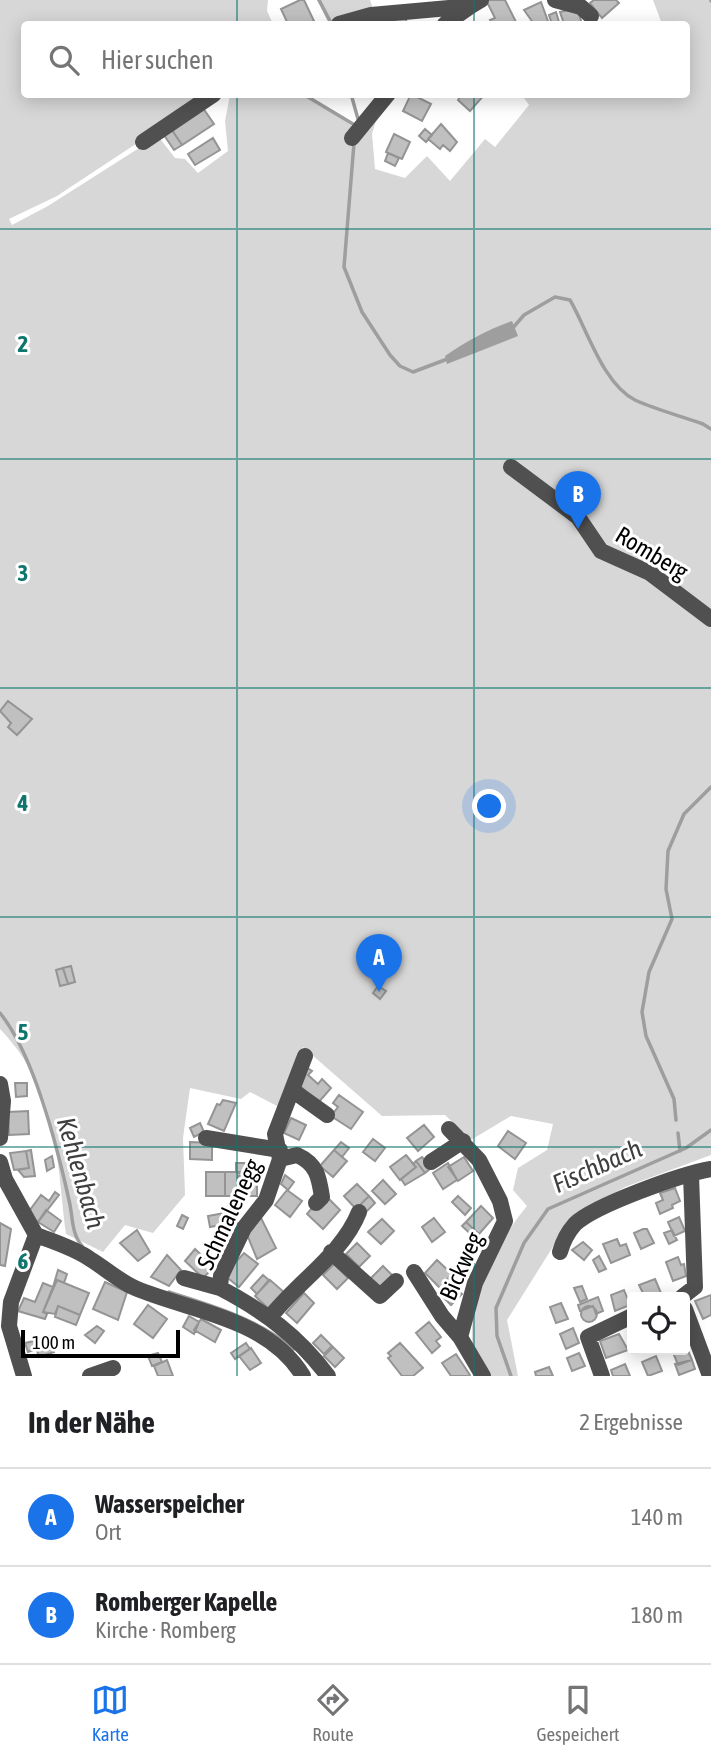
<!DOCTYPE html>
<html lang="de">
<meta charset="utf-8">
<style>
body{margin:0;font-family:"Asap Condensed",sans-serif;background:#f2f2f2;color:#202124}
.controls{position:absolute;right:21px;bottom:21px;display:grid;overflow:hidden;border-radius:7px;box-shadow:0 4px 18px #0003}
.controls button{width:63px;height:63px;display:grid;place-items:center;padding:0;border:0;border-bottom:2px solid #e0e0e0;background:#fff;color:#202124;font:35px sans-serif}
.scale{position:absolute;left:21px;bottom:18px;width:159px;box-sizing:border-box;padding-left:7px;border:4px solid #000;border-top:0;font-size:19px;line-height:24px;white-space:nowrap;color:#000;-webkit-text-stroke:5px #fff;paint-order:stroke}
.you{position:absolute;left:490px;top:807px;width:24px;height:24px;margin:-18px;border:5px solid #fff;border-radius:50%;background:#1a73e8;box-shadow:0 0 0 10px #1a73e833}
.badge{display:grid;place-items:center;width:46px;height:46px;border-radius:50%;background:#1a73e8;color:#fff;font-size:23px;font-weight:700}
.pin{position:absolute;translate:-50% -58px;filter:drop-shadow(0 2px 4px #0008)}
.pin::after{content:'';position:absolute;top:37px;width:24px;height:21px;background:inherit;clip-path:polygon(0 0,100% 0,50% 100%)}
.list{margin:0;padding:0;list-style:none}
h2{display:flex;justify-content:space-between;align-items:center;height:91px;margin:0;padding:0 28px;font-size:30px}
h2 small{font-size:23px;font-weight:400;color:#757577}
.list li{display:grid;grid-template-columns:46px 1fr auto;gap:21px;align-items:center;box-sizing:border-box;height:98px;padding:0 28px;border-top:2px solid #e0e0e0}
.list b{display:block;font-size:26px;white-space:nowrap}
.list p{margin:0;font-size:23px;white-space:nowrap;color:#757577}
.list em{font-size:23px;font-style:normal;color:#757577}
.icon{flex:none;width:38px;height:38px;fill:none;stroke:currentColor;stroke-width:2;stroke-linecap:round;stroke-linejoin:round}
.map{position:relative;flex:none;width:711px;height:1376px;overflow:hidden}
.search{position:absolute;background:#fff;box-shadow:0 4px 18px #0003;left:21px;right:21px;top:21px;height:77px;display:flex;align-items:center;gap:18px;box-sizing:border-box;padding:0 24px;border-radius:7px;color:#757577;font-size:26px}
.sheet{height:287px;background:#fff}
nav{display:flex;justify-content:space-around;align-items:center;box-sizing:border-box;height:98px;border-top:2px solid #e0e0e0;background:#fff;font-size:19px;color:#757577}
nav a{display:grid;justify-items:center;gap:4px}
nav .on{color:#1a73e8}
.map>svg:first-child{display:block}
.green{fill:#d7d7d7}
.water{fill:#9e9e9e}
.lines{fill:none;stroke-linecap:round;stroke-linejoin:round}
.stream{stroke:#9e9e9e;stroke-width:3.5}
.building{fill:#c0c0c0;stroke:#949494;stroke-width:2}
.minor{stroke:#505050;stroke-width:16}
.grid{fill:none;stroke:#0f766e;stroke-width:2;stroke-opacity:0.55}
.labels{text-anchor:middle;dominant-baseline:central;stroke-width:6;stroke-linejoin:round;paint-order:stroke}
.street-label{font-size:24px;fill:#000;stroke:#fff}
.water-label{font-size:26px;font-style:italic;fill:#3f3f3f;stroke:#fff}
.grid-label{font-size:23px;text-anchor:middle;font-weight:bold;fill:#0f766e;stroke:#fff;stroke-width:6;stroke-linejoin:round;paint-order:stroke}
</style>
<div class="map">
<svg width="711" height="1376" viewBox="0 0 711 1376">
<rect width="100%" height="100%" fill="#fff"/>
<path class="green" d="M 0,0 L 268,0 L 267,11 L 273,24 L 24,24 L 24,94 L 210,95 L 57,196 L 9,219 L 12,225 L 48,206 L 158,136 L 175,158 L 185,159 L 198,173 L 228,151 L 225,121 L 230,95 L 307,95 L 361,132 L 379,111 L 372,134 L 375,169 L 405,178 L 427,156 L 450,181 L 485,139 L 495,147 L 529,105 L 522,95 L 686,94 L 686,24 L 662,24 L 653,0 L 711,0 L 711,1155 L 625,1187 L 571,1218 L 507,1320 L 518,1376 L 488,1376 C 483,1366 472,1352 472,1341 C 469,1295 498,1241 527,1206 L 513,1190 L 518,1168 L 547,1150 L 553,1124 L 511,1116 L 471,1140 L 445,1115 L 382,1116 L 303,1047 L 279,1107 L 250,1092 L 241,1099 L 190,1088 L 183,1138 L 185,1195 L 153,1233 L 125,1225 L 103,1252 L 66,1234 C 56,1155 59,1091 0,1029 Z
M 317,0 L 370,0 L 376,18 L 347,24 L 329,24 Z"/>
<path class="water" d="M 512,321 L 518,336 L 447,364 L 445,356 C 465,342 489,329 512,321 Z"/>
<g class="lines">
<path class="stream" d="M 319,0 L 331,23
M 711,0 L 711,1
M 303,94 L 353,124
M 351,94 L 358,119
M 354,143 L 344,267 L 362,312 L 390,355 L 400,366 L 413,372 L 450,358
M 511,330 L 524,315 L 555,297 L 570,300 C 587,329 603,384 635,400 C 657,410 681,416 703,424 L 711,429
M 0,1013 C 34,1055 57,1146 69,1200 C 73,1216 71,1233 82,1246
M 676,1120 L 674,1099 L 646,1036 L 642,1012 L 649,972 L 672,919 L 666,889 L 668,851 L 684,814 L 711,787
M 678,1133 L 680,1151
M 169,1292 C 214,1306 257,1319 294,1349
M 511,1376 L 497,1336 L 496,1308 L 524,1243 L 548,1209 L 686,1148 L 711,1130"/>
</g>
<path class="building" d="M 300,0 L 304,0 L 314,21 L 307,24 L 288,24 L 281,9 Z
M 486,0 L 505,0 L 517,24 L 492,24 L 490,20 L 495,18 Z
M 594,0 L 616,0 L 619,3 L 602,18 L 590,3 Z
M 541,2 L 549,24 L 534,24 L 524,10 Z
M 577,8 L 582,24 L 564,24 L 560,12 Z
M 556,12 L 559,22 L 552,24 L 549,15 Z
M 405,16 L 407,24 L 381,24 L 380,20 Z
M 411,94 L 431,104 L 422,121 L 403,111 Z
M 457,94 L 485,94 L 470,111 L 458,100 L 460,97 Z
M 203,108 L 214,124 L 182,145 L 170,127 Z
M 441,124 L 457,142 L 450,151 L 443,145 L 440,149 L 428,139 Z
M 425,129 L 432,135 L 426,142 L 419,136 Z
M 172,130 L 182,145 L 174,150 L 164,135 Z
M 394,134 L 410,142 L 402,159 L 386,152 Z
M 213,138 L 220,150 L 195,165 L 188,154 Z
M 388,153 L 399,158 L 395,166 L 385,161 Z
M 8,701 L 32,719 L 17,735 L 8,727 L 11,723 L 0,711 Z
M 71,966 L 75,982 L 68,984 L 63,968 Z
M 63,968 L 68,984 L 60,986 L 56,970 Z
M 378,986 L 386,991 L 380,999 L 373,993 Z
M 306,1067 L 312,1071 L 308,1075 L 318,1084 L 322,1079 L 331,1088 L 318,1103 L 299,1085 Z
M 15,1083 L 27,1083 L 27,1096 L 16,1097 Z
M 339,1095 L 363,1112 L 351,1129 L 331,1116 L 338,1107 L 333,1103 Z
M 223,1100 L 236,1103 L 224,1131 L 208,1124 L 217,1104 L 220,1105 Z
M 28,1111 L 29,1134 L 9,1135 L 8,1112 Z
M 291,1118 L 306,1125 L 299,1140 L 284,1133 Z
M 200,1123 L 204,1132 L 194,1137 L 190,1128 Z
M 424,1125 L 434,1137 L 418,1151 L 407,1138 Z
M 508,1131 L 526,1143 L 515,1159 L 498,1146 Z
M 373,1139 L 385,1148 L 375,1161 L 363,1152 Z
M 190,1142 L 212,1143 L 212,1160 L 190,1159 Z
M 341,1142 L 349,1148 L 342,1157 L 334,1150 Z
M 31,1150 L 35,1176 L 24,1177 L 18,1170 L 29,1168 L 26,1151 Z
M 334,1150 L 347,1161 L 333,1177 L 320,1166 Z
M 26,1151 L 29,1168 L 14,1170 L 10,1153 Z
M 406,1155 L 416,1167 L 400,1180 L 390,1167 Z
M 52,1156 L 54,1167 L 47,1171 L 45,1160 Z
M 422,1157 L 431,1168 L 425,1173 L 416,1161 Z
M 464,1157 L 473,1171 L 458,1181 L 448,1167 Z
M 416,1161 L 425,1173 L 405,1185 L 401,1179 L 416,1167 L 413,1164 Z
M 236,1163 L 246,1163 L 246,1176 L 236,1172 Z
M 448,1163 L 457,1180 L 443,1189 L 433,1173 Z
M 206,1172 L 225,1172 L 225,1196 L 206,1196 Z
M 225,1172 L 241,1172 L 238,1196 L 225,1196 Z
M 285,1175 L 294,1182 L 288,1190 L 281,1184 Z
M 238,1176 L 257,1176 L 257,1196 L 238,1196 Z
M 383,1180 L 396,1194 L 385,1204 L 372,1191 Z
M 357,1184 L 369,1196 L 356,1209 L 344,1196 Z
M 675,1188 L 680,1201 L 672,1205 L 673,1208 L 660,1214 L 656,1203 L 663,1200 L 660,1193 Z
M 287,1190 L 302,1201 L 290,1217 L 275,1205 Z
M 55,1192 L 59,1195 L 38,1222 L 27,1214 L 41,1195 L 49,1201 Z
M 369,1196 L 375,1203 L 365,1213 L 359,1206 Z
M 458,1196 L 471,1208 L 465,1215 L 452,1202 Z
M 328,1198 L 340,1210 L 323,1229 L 307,1214 L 316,1203 Z
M 481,1206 L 493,1218 L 479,1234 L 466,1222 Z
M 46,1210 L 61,1221 L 54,1232 L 38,1222 Z
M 230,1212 L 232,1223 L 210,1227 L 208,1216 Z
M 182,1215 L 188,1218 L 183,1229 L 177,1226 Z
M 679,1217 L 685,1231 L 674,1236 L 668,1222 Z
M 261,1218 L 276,1248 L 257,1259 L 246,1232 Z
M 434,1218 L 445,1232 L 432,1242 L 422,1227 Z
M 382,1219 L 394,1231 L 381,1244 L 368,1232 Z
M 466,1222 L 479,1234 L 475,1238 L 462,1226 Z
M 0,1223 L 11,1229 L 5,1266 L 0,1265 Z
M 643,1229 L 647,1229 L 654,1243 L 641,1249 L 634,1233 Z
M 137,1230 L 150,1252 L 138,1261 L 120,1243 Z
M 672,1230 L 677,1240 L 669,1244 L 664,1233 Z
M 617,1239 L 620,1246 L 626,1244 L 630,1255 L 611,1263 L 603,1244 Z
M 583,1242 L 592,1250 L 584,1260 L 572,1250 Z
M 357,1243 L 370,1256 L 359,1267 L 346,1254 Z
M 195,1249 L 214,1267 L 203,1278 L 185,1261 Z
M 244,1253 L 258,1264 L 239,1287 L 224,1275 Z
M 167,1255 L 181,1270 L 169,1286 L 151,1277 Z
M 599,1256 L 606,1269 L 599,1272 L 593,1260 Z
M 678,1257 L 681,1265 L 684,1264 L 686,1276 L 673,1281 L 666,1262 Z
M 437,1260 L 452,1274 L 440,1288 L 425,1273 Z
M 334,1264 L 348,1278 L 337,1289 L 323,1275 Z
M 383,1266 L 395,1278 L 382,1292 L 369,1280 Z
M 58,1270 L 67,1274 L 64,1283 L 57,1280 L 53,1287 Z
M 263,1275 L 269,1280 L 257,1294 L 251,1288 Z
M 655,1279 L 661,1293 L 645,1297 L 639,1285 Z
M 57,1280 L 89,1293 L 80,1315 L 58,1306 L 55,1314 L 43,1312 Z
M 270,1280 L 285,1293 L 270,1310 L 255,1296 Z
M 105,1282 L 127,1292 L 118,1320 L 93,1309 Z
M 43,1283 L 53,1287 L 43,1312 L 47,1314 L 45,1319 L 18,1311 L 24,1298 L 35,1302 Z
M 582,1286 L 587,1299 L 580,1302 L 574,1288 Z
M 455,1287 L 462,1294 L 451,1305 L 444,1298 Z
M 624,1290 L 630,1305 L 615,1311 L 611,1295 Z
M 304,1293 L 314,1303 L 297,1323 L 286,1313 Z
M 711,1295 L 711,1315 L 703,1319 L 695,1301 Z
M 598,1297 L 603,1311 L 596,1314 L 593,1306 L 580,1311 L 578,1305 Z
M 561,1303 L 568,1319 L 556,1323 L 550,1307 Z
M 148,1305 L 167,1319 L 153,1338 L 134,1324 Z
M 58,1306 L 80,1315 L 76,1325 L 55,1317 Z
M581 1314a8 8 0 1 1 16 0a8 8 0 1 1-16 0Z
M 189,1316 L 199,1322 L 194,1334 L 183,1327 Z
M 201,1319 L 221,1330 L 215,1342 L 194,1330 Z
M 429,1322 L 441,1337 L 436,1341 L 440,1346 L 432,1353 L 416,1333 Z
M 97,1326 L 104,1331 L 95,1343 L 85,1335 Z
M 573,1328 L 579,1343 L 566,1349 L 560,1334 Z
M 619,1334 L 628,1350 L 606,1358 L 600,1341 Z
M 321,1335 L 332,1346 L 324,1354 L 313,1343 Z
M 49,1336 L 54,1352 L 39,1357 L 34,1341 Z
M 34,1341 L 37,1349 L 28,1352 L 25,1343 Z
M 246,1343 L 250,1349 L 235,1359 L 231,1353 Z
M 400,1343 L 423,1368 L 413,1376 L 402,1376 L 388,1358 L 391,1356 L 388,1353 Z
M 685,1344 L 692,1360 L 678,1365 L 672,1350 L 685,1350 Z
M 333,1347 L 344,1358 L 335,1367 L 324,1356 Z
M 251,1348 L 261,1363 L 250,1370 L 239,1356 Z
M 158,1353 L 162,1362 L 152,1366 L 148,1356 Z
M 579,1353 L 585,1366 L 572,1371 L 567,1358 Z
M 456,1354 L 470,1375 L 469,1376 L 451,1376 L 442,1363 Z
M 656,1356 L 662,1371 L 648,1376 L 642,1362 Z
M 167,1360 L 173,1376 L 158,1376 L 154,1366 Z
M 692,1360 L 695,1369 L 679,1375 L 675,1364 Z
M 625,1364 L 630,1376 L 613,1376 L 611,1370 Z
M 549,1367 L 553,1376 L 536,1376 L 535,1372 Z"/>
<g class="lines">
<path class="minor" d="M 555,0 L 581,7 L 591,16
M 339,24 L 371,15 L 471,6 L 481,0
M 445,24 L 471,6
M 352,138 L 388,94
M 143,142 L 214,94
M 511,467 L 578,517 L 601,551 L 650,573 L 711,619
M 305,1056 L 275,1134 L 280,1159 L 266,1200 L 244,1228 L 221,1276 L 220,1288 C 264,1311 298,1336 328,1376
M 0,1084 L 3,1101 L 0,1138
M 292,1090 L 327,1115
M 449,1129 L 479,1160 L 500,1201 L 505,1221 L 475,1283 L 460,1337 L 483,1376
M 206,1138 L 280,1150
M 280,1159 L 297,1155 C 317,1164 319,1177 322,1197 L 316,1203
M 0,1162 L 5,1179 L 36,1235 L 11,1302 L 9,1326 L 24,1376
M 431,1162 L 463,1141
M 36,1235 C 54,1242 74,1248 90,1259 C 105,1268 119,1281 135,1288 C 192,1312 268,1318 303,1376
M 331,1252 L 380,1296 L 396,1281
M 560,1252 C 563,1241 567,1233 575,1224 C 595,1205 682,1174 711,1169
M 414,1272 L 442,1316 L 460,1337
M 184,1278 L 220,1288
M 682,1297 L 695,1287 L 691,1175
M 685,1309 L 710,1376
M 271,1316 C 299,1281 343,1253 359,1212
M 90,1376 L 113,1368
M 602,1376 L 588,1337 L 632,1316"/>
</g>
<path class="grid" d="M 237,0 L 237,24M 474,0 L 474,24M 237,94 L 237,1376M 474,94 L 474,1376M 0,229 L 711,229M 0,459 L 711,459M 0,688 L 711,688M 0,917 L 711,917M 0,1147 L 711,1147"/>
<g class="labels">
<g class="street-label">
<text transform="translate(652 553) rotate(31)">Romberg</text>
<text transform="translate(229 1214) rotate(-65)">Schmalenegg</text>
<text transform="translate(461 1266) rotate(-66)">Bickweg</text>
</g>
<g class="water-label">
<text transform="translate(597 1166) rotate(-24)">Fischbach</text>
<text transform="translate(81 1173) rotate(74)">Kehlenbach</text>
</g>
</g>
<g class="grid-label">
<text x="23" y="352">2</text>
<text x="23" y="581">3</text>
<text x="23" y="811">4</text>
<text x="23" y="1040">5</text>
<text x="23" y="1269">6</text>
</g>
</svg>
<div class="controls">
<button><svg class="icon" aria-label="locate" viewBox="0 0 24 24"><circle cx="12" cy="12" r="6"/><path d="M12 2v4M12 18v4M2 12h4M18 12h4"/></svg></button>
</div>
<div class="scale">100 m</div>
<div class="you"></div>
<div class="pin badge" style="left:379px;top:992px">A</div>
<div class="pin badge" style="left:578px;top:529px">B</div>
<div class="search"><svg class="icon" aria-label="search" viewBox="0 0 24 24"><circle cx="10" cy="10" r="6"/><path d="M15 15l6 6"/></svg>Hier suchen</div>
</div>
<section class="sheet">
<h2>In der Nähe<small>2 Ergebnisse</small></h2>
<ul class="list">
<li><span class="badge">A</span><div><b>Wasserspeicher</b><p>Ort</p></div><em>140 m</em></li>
<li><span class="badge">B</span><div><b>Romberger Kapelle</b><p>Kirche · Romberg</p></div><em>180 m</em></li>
</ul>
</section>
<nav>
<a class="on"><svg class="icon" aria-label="map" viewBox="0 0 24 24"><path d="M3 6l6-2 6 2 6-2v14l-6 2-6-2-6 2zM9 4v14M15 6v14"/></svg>Karte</a>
<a><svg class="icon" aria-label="directions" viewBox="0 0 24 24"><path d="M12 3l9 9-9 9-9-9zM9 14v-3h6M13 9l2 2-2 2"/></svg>Route</a>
<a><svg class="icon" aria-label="saved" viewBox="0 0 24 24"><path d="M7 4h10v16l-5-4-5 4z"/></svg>Gespeichert</a>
</nav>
